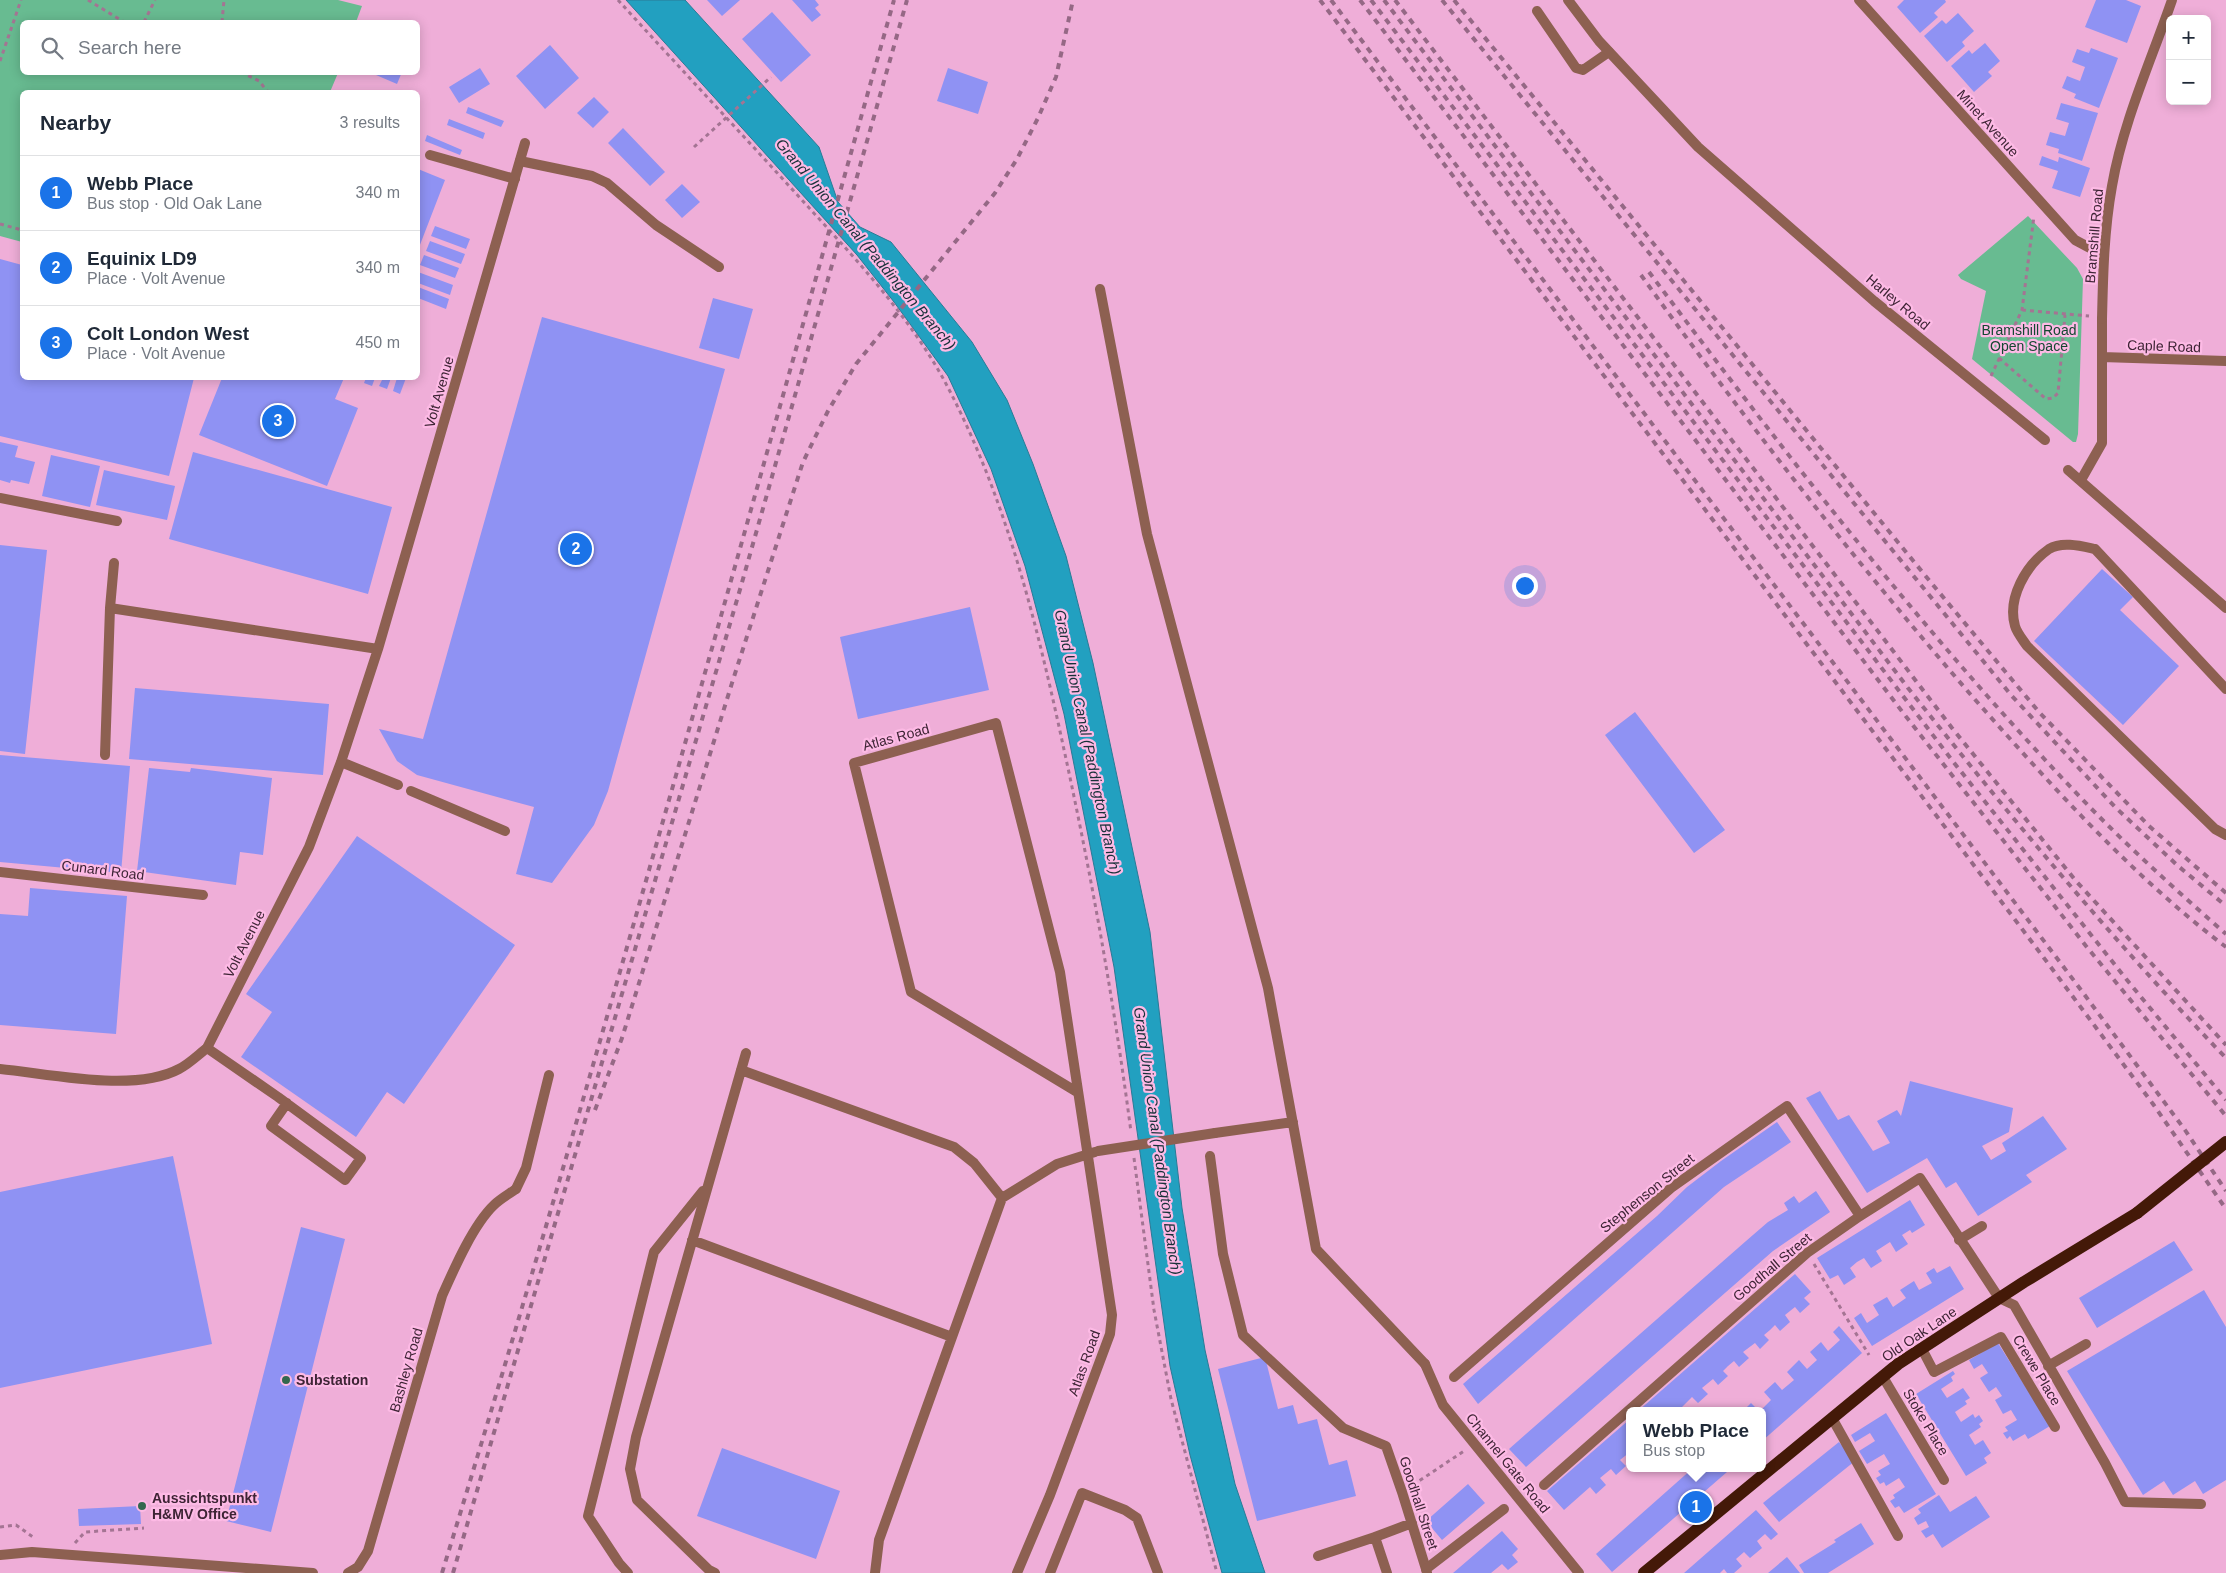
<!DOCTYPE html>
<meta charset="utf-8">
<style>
body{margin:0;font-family:Helvetica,sans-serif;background:#f2f2f3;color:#1f2937}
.controls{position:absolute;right:15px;top:15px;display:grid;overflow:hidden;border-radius:8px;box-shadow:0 2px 12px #0003}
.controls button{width:45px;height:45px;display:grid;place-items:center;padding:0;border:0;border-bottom:1px solid #e0e1e3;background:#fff;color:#1f2937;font:25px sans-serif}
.you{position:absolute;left:1524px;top:585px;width:18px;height:18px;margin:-12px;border:4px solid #fff;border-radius:50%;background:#1a73e8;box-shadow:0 0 0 8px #1a73e833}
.badge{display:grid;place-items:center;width:32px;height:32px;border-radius:50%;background:#1a73e8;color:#fff;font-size:16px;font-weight:700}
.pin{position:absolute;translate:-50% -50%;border:2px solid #fff;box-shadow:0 1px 5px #0006}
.popup{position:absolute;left:1626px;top:1407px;width:140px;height:65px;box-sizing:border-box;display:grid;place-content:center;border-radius:8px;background:#fff;filter:drop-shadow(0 1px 4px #0005);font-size:16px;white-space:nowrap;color:#747a83}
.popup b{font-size:19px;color:#1f2937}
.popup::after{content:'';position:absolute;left:50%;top:100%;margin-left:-10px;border:10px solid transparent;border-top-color:#fff}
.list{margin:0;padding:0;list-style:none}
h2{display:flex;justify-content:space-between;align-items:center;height:65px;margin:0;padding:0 20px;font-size:21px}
h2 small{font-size:16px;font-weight:400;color:#747a83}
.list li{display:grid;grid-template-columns:32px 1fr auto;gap:15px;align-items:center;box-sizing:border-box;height:75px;padding:0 20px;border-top:1px solid #e0e1e3}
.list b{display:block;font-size:19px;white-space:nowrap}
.list p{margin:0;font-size:16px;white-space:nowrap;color:#747a83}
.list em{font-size:16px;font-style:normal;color:#747a83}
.icon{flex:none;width:28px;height:28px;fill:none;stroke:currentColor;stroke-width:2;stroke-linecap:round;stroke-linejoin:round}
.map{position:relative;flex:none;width:2226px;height:1573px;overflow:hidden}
.search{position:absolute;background:#fff;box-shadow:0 2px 12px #0003;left:20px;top:20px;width:400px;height:55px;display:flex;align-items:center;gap:12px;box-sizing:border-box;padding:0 18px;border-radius:8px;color:#747a83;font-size:19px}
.panel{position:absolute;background:#fff;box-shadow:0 2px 12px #0003;left:20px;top:90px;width:400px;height:290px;border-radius:8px}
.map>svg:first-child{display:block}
.green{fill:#68bb91}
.water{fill:#22a0c0;stroke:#2a7b96}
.building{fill:#8f92f3}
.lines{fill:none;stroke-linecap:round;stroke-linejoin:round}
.path{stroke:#a47493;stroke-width:3;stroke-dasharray:4 4;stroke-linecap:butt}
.lane{stroke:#8d6051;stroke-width:10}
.street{stroke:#8d6051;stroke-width:10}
.primary{stroke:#441908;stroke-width:12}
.rail{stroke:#956885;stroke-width:4;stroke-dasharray:6 6;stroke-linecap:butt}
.path-bridge{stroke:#a47493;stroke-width:3;stroke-dasharray:4 4;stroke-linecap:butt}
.lane-bridge{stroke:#8d6051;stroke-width:10}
.primary-bridge{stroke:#441908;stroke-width:12}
.poi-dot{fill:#33684e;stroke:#fdbae5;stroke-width:2}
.labels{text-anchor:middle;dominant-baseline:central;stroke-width:4.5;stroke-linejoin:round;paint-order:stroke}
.street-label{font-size:14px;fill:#3e2435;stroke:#fdbae5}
.park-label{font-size:14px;fill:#144831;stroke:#fdbae5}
.poi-label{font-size:14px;font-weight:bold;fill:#3e2435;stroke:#fdbae5;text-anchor:start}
.water-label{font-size:15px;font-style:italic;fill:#183139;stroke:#fdbae5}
</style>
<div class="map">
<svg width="2226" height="1573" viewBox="0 0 2226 1573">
<rect width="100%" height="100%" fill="#efaed8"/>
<path class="green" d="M 0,0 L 338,0 L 362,6 L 356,22 L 22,22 L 22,72 L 338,73 L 330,92 L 22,92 L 22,242 L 0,236 Z
M 2028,216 L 2077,268 L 2083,279 L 2078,434 L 2076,442 L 2073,442 L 1972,359 L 1986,291 L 1961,279 L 1958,275 Z"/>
<path class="water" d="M 626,0 L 685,0 L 819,147 L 838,202 L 860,227 L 891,242 L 972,342 L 1007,400 L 1033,464 L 1066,556 L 1093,663 L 1150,932 L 1182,1208 L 1205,1350 L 1235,1484 L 1265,1573 L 1222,1573 L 1190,1455 L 1170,1366 L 1114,967 L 1064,714 L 1025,566 L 991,469 L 948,376 L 894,302 L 857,255 Z"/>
<path class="building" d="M 707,0 L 740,0 L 722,16 Z
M 792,0 L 815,0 L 819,5 L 815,8 L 821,15 L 812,22 Z
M 1904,0 L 1945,0 L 1946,2 L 1934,13 L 1938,17 L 1920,33 L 1897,7 Z
M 2096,0 L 2126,0 L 2141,6 L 2127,43 L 2085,27 Z
M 772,12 L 811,55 L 781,82 L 742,39 Z
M 1958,13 L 1974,31 L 1962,42 L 1965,46 L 1947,62 L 1924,36 L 1942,20 L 1946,24 Z
M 1985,43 L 2000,61 L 1988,72 L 1992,76 L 1974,92 L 1951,66 L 1969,50 L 1972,54 Z
M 550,45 L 579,78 L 545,109 L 516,76 Z
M 2091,48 L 2118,58 L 2099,108 L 2074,98 L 2076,94 L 2062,88 L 2067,76 L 2080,81 L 2085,67 L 2072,62 L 2077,49 L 2089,53 Z
M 480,68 L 490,84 L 459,103 L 449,87 Z
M 948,68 L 988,82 L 978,114 L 937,101 Z
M 369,72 L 402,72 L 397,84 Z
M 594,97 L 609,112 L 593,128 L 577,113 Z
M 2061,103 L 2098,113 L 2082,161 L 2058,153 L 2059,149 L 2046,145 L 2050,132 L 2065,136 L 2069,123 L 2056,119 Z
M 468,107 L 504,121 L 501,127 L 466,113 Z
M 449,119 L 485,133 L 483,139 L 447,125 Z
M 623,128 L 665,172 L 650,186 L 608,143 Z
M 427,135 L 462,150 L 460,155 L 425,141 Z
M 2042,156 L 2058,162 L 2059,157 L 2090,168 L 2080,197 L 2052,188 L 2058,171 L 2039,165 Z
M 418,169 L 445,180 L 418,250 Z
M 682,184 L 700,202 L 682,218 L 665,200 Z
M 435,226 L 470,239 L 466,249 L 431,236 Z
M 430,241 L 465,254 L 461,264 L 426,251 Z
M 424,255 L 459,268 L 455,278 L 420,265 Z
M 0,259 L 22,265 L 22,378 L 194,378 L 169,476 L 0,436 Z
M 418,272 L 453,285 L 450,295 L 418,283 Z
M 418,287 L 449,299 L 446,309 L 418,298 Z
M 713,298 L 753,309 L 739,359 L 699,348 Z
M 542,317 L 725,369 L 608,791 L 594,825 L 552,883 L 516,874 L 534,807 L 417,775 L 397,761 L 379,729 L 423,739 Z
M 222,378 L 344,378 L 335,399 L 358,408 L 327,486 L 199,435 Z
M 366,378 L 375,378 L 372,386 L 364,383 Z
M 383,378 L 391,378 L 387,389 L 379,386 Z
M 397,378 L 406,378 L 400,394 L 393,391 Z
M 0,442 L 18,446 L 15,457 L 35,462 L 29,484 L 11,480 L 10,483 L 0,480 Z
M 193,452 L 392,507 L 368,594 L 169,539 Z
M 51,455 L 100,466 L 90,507 L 42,496 Z
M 104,470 L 175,486 L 167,520 L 96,505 Z
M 0,545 L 47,550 L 25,754 L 0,751 Z
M 2102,569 L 2133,597 L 2120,610 L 2179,666 L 2123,725 L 2034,641 Z
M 970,607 L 989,690 L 858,719 L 840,637 Z
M 135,688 L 329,704 L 323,775 L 129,759 Z
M 1635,712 L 1725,830 L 1694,853 L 1605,735 Z
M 0,755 L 130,766 L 121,873 L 0,862 Z
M 149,768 L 190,772 L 191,768 L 272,778 L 263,855 L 240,852 L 236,885 L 137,871 Z
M 357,836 L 515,945 L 404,1104 L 387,1092 L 356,1137 L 241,1057 L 272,1012 L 246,994 Z
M 30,888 L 127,896 L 116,1034 L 0,1025 L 0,914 L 28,916 Z
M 1910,1081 L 2013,1108 L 2009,1132 L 1982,1146 L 1991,1160 L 2006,1151 L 2002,1143 L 2043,1116 L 2067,1149 L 2026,1175 L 2032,1182 L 1978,1216 L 1956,1182 L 1946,1188 L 1927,1158 L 1867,1193 L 1806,1098 L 1820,1091 L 1838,1120 L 1849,1115 L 1873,1151 L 1890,1143 L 1877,1121 L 1897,1110 L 1901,1116 Z
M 1777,1122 L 1791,1142 L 1724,1187 L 1478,1404 L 1463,1384 L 1657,1216 L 1687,1187 L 1721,1161 Z
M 173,1156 L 212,1344 L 0,1388 L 0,1192 Z
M 1816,1191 L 1830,1212 L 1773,1251 L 1526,1467 L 1509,1449 L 1746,1241 L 1768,1222 L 1788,1210 L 1784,1203 L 1794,1196 L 1799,1203 Z
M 1910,1200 L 1925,1225 L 1912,1233 L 1910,1230 L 1902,1235 L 1908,1244 L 1896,1252 L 1890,1242 L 1876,1251 L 1882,1261 L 1871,1268 L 1864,1258 L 1857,1262 L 1850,1268 L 1856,1277 L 1844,1285 L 1838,1275 L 1830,1279 L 1817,1258 Z
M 301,1227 L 345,1239 L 271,1532 L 226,1521 Z
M 2174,1241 L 2193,1270 L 2097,1328 L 2079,1298 Z
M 1950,1266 L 1964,1289 L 1872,1346 L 1854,1318 L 1861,1313 L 1867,1323 L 1879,1315 L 1873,1305 L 1887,1297 L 1893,1307 L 1906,1298 L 1900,1290 L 1914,1281 L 1919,1290 L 1932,1283 L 1926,1273 L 1934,1268 L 1937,1273 Z
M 1795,1274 L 1811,1292 L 1804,1298 L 1810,1304 L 1800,1313 L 1795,1307 L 1785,1315 L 1790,1322 L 1780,1331 L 1775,1325 L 1770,1330 L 1764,1335 L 1769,1340 L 1760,1349 L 1755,1343 L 1743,1352 L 1749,1358 L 1739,1367 L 1734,1361 L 1728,1366 L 1723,1371 L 1728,1376 L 1718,1385 L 1713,1379 L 1702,1388 L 1708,1394 L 1698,1403 L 1692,1397 L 1682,1407 L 1685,1411 L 1638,1411 Z
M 2204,1290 L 2226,1327 L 2226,1480 L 2203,1494 L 2195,1481 L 2173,1495 L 2164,1481 L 2143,1495 L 2067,1371 Z
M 1839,1326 L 1862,1353 L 1762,1441 L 1762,1411 L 1760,1411 L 1771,1400 L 1764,1392 L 1775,1382 L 1782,1390 L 1794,1380 L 1787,1372 L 1799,1360 L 1807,1369 L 1817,1360 L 1810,1352 L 1821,1342 L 1828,1351 L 1840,1340 L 1833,1332 Z
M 1998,1343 L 2050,1426 L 2028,1439 L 2025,1434 L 2013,1441 L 2010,1436 L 2007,1439 L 2003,1433 L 2008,1431 L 2005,1427 L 2017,1420 L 2011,1410 L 2003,1414 L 1995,1400 L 2002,1396 L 1996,1387 L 1989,1392 L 1980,1378 L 1988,1373 L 1982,1364 L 1974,1369 L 1969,1360 Z
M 1265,1357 L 1278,1409 L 1293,1405 L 1298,1424 L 1317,1419 L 1329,1465 L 1347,1460 L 1356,1496 L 1257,1521 L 1218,1369 Z
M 1953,1371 L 1955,1374 L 1951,1377 L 1953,1381 L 1941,1389 L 1947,1398 L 1963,1388 L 1970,1398 L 1965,1401 L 1967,1404 L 1955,1412 L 1961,1422 L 1973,1414 L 1975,1418 L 1979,1415 L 1983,1421 L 1979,1424 L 1981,1427 L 1969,1435 L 1975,1445 L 1983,1440 L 1991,1453 L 1984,1458 L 1987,1463 L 1966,1476 L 1916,1394 Z
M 1751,1403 L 1759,1411 L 1743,1411 Z
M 1886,1413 L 1936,1494 L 1904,1513 L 1899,1506 L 1895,1508 L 1890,1501 L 1895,1498 L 1893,1495 L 1905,1487 L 1899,1478 L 1886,1486 L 1884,1482 L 1880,1484 L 1876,1478 L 1881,1475 L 1878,1471 L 1890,1464 L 1884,1454 L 1867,1464 L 1859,1451 L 1875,1441 L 1870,1433 L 1855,1442 L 1851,1435 Z
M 1630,1419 L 1630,1452 L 1620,1460 L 1626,1466 L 1616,1475 L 1611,1469 L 1600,1478 L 1606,1485 L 1596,1494 L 1590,1487 L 1564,1510 L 1547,1491 Z
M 1839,1442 L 1855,1461 L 1779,1522 L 1763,1503 Z
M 722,1448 L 840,1491 L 816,1559 L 697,1516 Z
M 1693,1468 L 1724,1468 L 1727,1472 L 1612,1572 L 1596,1554 Z
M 1468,1484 L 1485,1503 L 1442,1540 L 1426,1521 Z
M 1939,1495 L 1950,1512 L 1976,1496 L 1990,1517 L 1942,1548 L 1933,1534 L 1926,1538 L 1921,1531 L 1929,1527 L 1926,1521 L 1918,1525 L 1914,1518 L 1921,1513 L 1918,1509 Z
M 140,1506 L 141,1524 L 79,1526 L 78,1509 Z
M 1756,1510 L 1778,1534 L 1771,1540 L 1765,1534 L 1757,1541 L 1762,1548 L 1750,1558 L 1744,1552 L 1736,1559 L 1742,1566 L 1734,1573 L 1727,1573 L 1724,1569 L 1720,1573 L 1684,1573 Z
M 1861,1523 L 1874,1544 L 1828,1573 L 1804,1573 L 1799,1565 L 1836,1542 L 1834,1540 Z
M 1502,1531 L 1518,1549 L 1512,1555 L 1518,1562 L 1508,1570 L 1502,1564 L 1491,1573 L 1453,1573 Z
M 1787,1557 L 1800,1573 L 1768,1573 Z"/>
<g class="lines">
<path class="path" d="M 88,0 L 124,22
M 618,0 C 678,66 740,132 801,199 C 852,255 907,313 944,380 C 1005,494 1036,620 1063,745 C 1091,873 1114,1002 1131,1132
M 144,22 L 155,0
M 222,22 L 224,0
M 0,61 L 21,0
M 241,72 L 259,81 L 268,92
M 0,224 L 22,230
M 2022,310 L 2089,316
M 1999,358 L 2046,399 L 2053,398 L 2058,393 L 2065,315
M 1991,376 L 2022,310 L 2034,216
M 1134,1158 L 1154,1310 L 1171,1399 L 1217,1573
M 1814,1264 L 1869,1355
M 1413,1485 L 1464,1451
M 0,1527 L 16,1525 L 33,1537
M 75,1543 L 85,1532 L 144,1528"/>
<path class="lane" d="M 1537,11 L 1576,68 L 1583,70 L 1609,52
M 430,155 L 515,179
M 520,161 L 592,176 L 607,183 L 656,225 L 719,267
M 1100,289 L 1147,534 L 1268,988 L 1316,1249 L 1425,1364
M 2102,345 L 2102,319
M 0,498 L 117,521
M 2226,689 L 2095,549 C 2081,546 2062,541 2049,549 C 2026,565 2007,598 2015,626 C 2017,633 2023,640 2027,646 L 2215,829 L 2226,835
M 207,1048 L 278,1097 L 361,1158 L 345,1180 L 271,1126 L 287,1103
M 741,1070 L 954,1147 L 974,1163 L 1002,1198
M 1215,1133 L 1293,1122
M 1210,1156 L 1223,1254 L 1243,1335 L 1343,1428 L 1386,1446 L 1402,1492 L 1426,1569
M 516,1189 L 526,1168 L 549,1075
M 692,1240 L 952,1337
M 1959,1240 L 1982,1226
M 1999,1298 L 2014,1305 L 2105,1463 L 2125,1502 L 2201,1504
M 2048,1366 L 2086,1344
M 1318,1556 L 1375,1537
M 628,1573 L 619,1563 L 588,1516 L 654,1252 L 703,1191
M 715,1573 L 709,1570 L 637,1500 L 630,1469 L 636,1437 L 746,1053
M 875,1573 L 879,1540 L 1002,1198 L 1057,1164 L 1095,1152
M 1017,1573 L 1050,1495 L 1110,1334 L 1112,1315 L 1060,972 L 996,723 L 854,763 L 911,992 L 1077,1092
M 1050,1573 L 1082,1493 L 1125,1510 L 1137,1518 L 1158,1573
M 1387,1573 L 1375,1537 L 1412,1523"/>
<path class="street" d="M 1568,0 L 1599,41 L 1698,147 L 1874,301 L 2045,440
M 1859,0 L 2075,240 L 2103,255
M 2102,319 C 2103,275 2104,230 2112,186 C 2123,122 2151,61 2172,0
M 2102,357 L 2226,361
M 2068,470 L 2226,608
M 2081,480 L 2102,443 L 2102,345
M 110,608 L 378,649
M 105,755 L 110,608 L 114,563
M 341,762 L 398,785
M 411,791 L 505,831
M 0,872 L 203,895
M 0,1069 C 51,1074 134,1093 179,1069 C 189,1064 198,1055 207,1048 L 309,847 L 341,762 L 378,649 L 525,143
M 1922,1349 L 1934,1372 L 2001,1337 L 2055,1427
M 1425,1364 L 1443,1405 L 1579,1573
M 1454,1377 L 1671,1188 L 1787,1106 L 1860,1216
M 1883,1377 L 1944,1480
M 1832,1418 L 1898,1536
M 1544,1485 L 1807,1253 L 1860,1216 L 1920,1178 L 1999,1298
M 0,1555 L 32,1552 L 313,1573
M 348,1573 L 358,1567 L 368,1551 L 442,1296 C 454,1269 473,1225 494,1205 C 500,1199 509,1194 516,1189
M 1427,1573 L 1426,1569 L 1504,1509"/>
<path class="primary" d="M 1644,1573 L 1898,1364 L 2024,1282 L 2137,1213"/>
<path class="rail" d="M 1320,0 L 2050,966 L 2153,1104 L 2226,1209
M 1331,0 L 2078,986 L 2185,1130 L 2226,1191
M 1360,0 L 1904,714 L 2086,946 L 2226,1116
M 1371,0 L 1955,764 L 2127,980 L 2226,1100
M 1384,0 L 1908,688 C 2010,816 2113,941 2226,1058
M 1395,0 L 1952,728 L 2076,881 L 2226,1045
M 1442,0 L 2011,695 L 2115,807 L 2177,865 L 2226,906
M 1454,0 L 1933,585 L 2039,712 L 2149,826 L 2226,893
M 1649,272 C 1785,453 1924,634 2081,798 C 2127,846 2176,890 2226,934
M 1641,275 C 1745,420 1854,560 1971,695 C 2050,784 2131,875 2226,947
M 595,1110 L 622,1038 L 732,683 L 803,462 L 828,411 L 856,364 L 995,193 L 1017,159 L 1038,118 L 1056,77 L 1073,0
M 442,1573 C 602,1051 746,525 894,0
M 453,1573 L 741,586 L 907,0"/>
<path class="path-bridge" d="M 694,147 L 771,77"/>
<path class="lane-bridge" d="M 1098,1151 L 1215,1133"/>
<path class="primary-bridge" d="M 2137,1213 L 2226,1142"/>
</g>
<g class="poi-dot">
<circle cx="286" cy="1380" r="5"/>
<circle cx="142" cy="1506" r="5"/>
</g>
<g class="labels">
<g class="street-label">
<text transform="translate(1988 123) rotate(48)">Minet Avenue</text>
<text transform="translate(2094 236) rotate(-85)">Bramshill Road</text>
<text transform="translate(1898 302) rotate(40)">Harley Road</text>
<text transform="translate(2164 346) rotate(2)">Caple Road</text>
<text transform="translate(439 392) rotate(-74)">Volt Avenue</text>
<text transform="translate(896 737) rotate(-15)">Atlas Road</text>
<text transform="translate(103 870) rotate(7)">Cunard Road</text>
<text transform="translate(244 944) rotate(-63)">Volt Avenue</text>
<text transform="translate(1647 1193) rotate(-39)">Stephenson Street</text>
<text transform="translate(1772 1267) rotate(-40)">Goodhall Street</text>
<text transform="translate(1919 1334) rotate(-34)">Old Oak Lane</text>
<text transform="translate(1084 1363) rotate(-70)">Atlas Road</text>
<text transform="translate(406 1370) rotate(-74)">Bashley Road</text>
<text transform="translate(2037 1370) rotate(59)">Crewe Place</text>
<text transform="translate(1926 1422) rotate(59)">Stoke Place</text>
<text transform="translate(1508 1463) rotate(51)">Channel Gate Road</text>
<text transform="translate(1419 1503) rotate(72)">Goodhall Street</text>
</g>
<g class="park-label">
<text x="2029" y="330">Bramshill Road<tspan x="2029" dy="16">Open Space</tspan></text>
</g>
<g class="poi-label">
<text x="296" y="1380">Substation</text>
<text x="152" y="1498">Aussichtspunkt<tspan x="152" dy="16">H&amp;MV Office</tspan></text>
</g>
<g class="water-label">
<text transform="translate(866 244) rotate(50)">Grand Union Canal (Paddington Branch)</text>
<text transform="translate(1088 742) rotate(78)">Grand Union Canal (Paddington Branch)</text>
<text transform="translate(1158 1141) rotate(82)">Grand Union Canal (Paddington Branch)</text>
</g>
</g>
</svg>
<div class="controls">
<button>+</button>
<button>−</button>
</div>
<div class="you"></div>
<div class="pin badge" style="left:1696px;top:1507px">1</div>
<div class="popup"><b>Webb Place</b>Bus stop</div>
<div class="pin badge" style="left:576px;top:549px">2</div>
<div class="pin badge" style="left:278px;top:421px">3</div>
<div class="search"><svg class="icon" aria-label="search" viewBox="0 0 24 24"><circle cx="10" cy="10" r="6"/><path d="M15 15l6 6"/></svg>Search here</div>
<section class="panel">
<h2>Nearby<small>3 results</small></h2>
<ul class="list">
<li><span class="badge">1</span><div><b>Webb Place</b><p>Bus stop · Old Oak Lane</p></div><em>340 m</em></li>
<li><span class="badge">2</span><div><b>Equinix LD9</b><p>Place · Volt Avenue</p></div><em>340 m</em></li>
<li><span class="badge">3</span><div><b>Colt London West</b><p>Place · Volt Avenue</p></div><em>450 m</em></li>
</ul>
</section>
</div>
